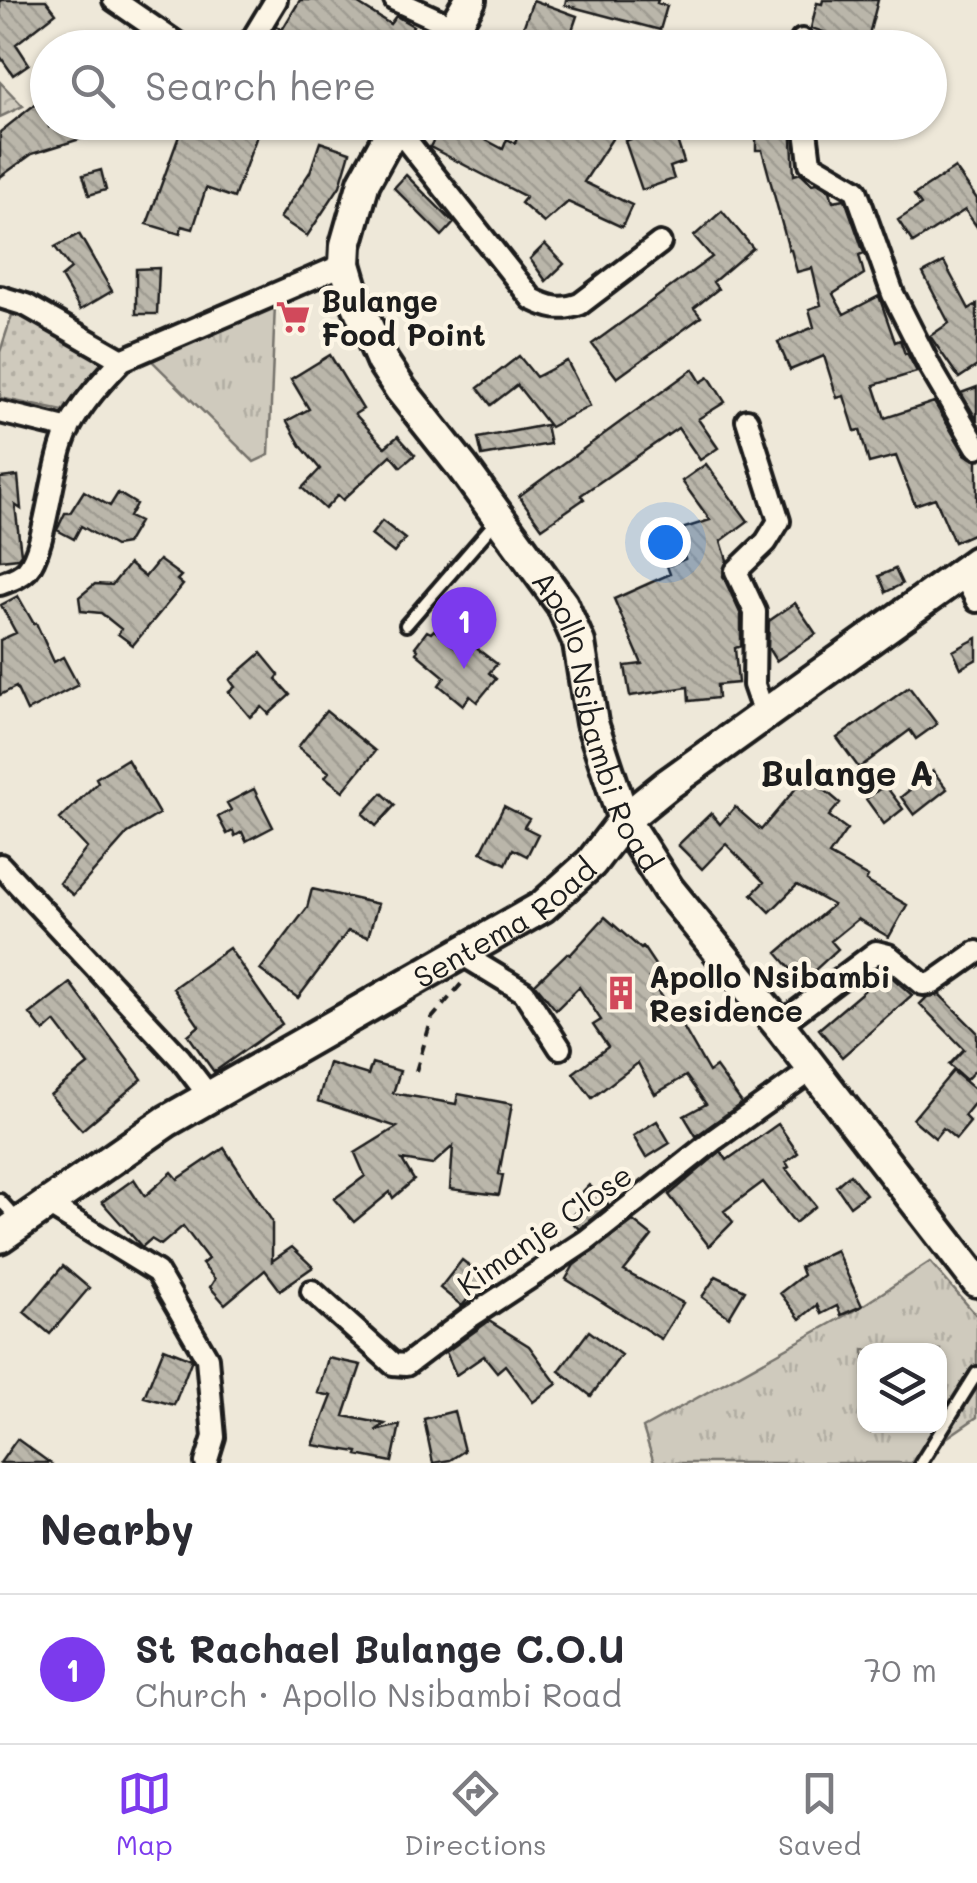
<!DOCTYPE html>
<meta charset="utf-8">
<style>
body{margin:0;font-family:Mali,sans-serif;background:#f7f7f7;color:#2b2b33}
.controls{position:absolute;right:30px;bottom:30px;display:grid;overflow:hidden;border-radius:20px;box-shadow:0 2px 8px #0004}
.controls button{width:90px;height:90px;display:grid;place-items:center;padding:0;border:0;border-bottom:2px solid #e1e1e2;background:#fff;color:#2b2b33;font:50px sans-serif}
.you{position:absolute;left:665px;top:542px;width:35px;height:35px;margin:-25px;border:8px solid #fff;border-radius:50%;background:#1a73e8;box-shadow:0 0 0 15px #1a73e833}
.badge{display:grid;place-items:center;width:65px;height:65px;border-radius:50%;background:#7c3aed;color:#fff;font-size:32px;font-weight:700}
.pin{position:absolute;translate:-50% -82px;filter:drop-shadow(0 2px 5px #0008)}
.pin::after{content:'';position:absolute;top:52px;width:35px;height:30px;background:inherit;clip-path:polygon(0 0,100% 0,50% 100%)}
.list{margin:0;padding:0;list-style:none}
h2{display:flex;justify-content:space-between;align-items:center;height:130px;margin:0;padding:0 40px;font-size:42px}
h2 small{font-size:32px;font-weight:400;color:#7c7c81}
.list li{display:grid;grid-template-columns:65px 1fr auto;gap:30px;align-items:center;box-sizing:border-box;height:150px;padding:0 40px;border-top:2px solid #e1e1e2}
.list b{display:block;font-size:38px;white-space:nowrap}
.list p{margin:0;font-size:32px;white-space:nowrap;color:#7c7c81}
.list em{font-size:32px;font-style:normal;color:#7c7c81}
.icon{flex:none;width:55px;height:55px;fill:none;stroke:currentColor;stroke-width:2;stroke-linecap:round;stroke-linejoin:round}
.map{position:relative;flex:none;width:977px;height:1463px;overflow:hidden}
.search{position:absolute;background:#fff;box-shadow:0 2px 8px #0004;left:30px;right:30px;top:30px;height:110px;display:flex;align-items:center;gap:25px;box-sizing:border-box;padding:0 35px;border-radius:55px;color:#7c7c81;font-size:38px}
.sheet{height:280px;background:#fff}
nav{display:flex;justify-content:space-around;align-items:center;box-sizing:border-box;height:140px;border-top:2px solid #e1e1e2;background:#fff;font-size:28px;color:#7c7c81}
nav a{display:grid;justify-items:center;gap:5px}
nav .on{color:#7c3aed}
.map>svg:first-child{display:block}
.grass{fill:url(#grass-tufts);stroke:#76736c;stroke-width:2.5;fill-rule:evenodd}
.forest{fill:url(#forest-crowns);stroke:#76736c;stroke-width:2.5}
.garden{fill:url(#garden-dots);stroke:#76736c;stroke-width:2.5}
.building{fill:url(#building-back-hatch);stroke:#1c1c1c;stroke-width:2.5}
.lines{fill:none;stroke-linecap:round;stroke-linejoin:round}
.lane-casing{stroke:#1c1c1c;stroke-width:18}
.street-casing{stroke:#1c1c1c;stroke-width:28}
.secondary-casing{stroke:#1c1c1c;stroke-width:38}
.path{stroke:#1c1c1c;stroke-width:4;stroke-dasharray:10 8;stroke-linecap:butt}
.lane{stroke:#fcf5e5;stroke-width:10}
.street{stroke:#fcf5e5;stroke-width:20}
.secondary{stroke:#fcf5e5;stroke-width:30}
.labels{text-anchor:middle;dominant-baseline:central;stroke-width:9;stroke-linejoin:round;paint-order:stroke}
.poi-label{font-size:30px;font-weight:bold;fill:#1c1c1c;stroke:#fcf5e5;text-anchor:start}
.street-label{font-size:30px;fill:#1c1c1c;stroke:#fcf5e5}
.quarter-label{font-size:35px;font-weight:bold;fill:#1c1c1c;stroke:#fcf5e5}
</style>
<div class="map">
<svg width="977" height="1463" viewBox="0 0 977 1463">
<defs>
<pattern id="grass-tufts" width="24" height="20" patternUnits="userSpaceOnUse" patternTransform="scale(2.5)"><rect width="24" height="20" fill="#cfcabd"/><path d="M3 7l-1-3M5 7V3M7 7l1-3M15 17l-1-3M17 17v-4M19 17l1-3" fill="none" stroke="#b1ada2"/></pattern>
<pattern id="forest-crowns" width="20" height="18" patternUnits="userSpaceOnUse" patternTransform="scale(2.5)"><rect width="20" height="18" fill="#cfcabd"/><path d="M2 6a3 3 0 1 1 6 0M12 15a3 3 0 1 1 6 0" fill="none" stroke="#b1ada2"/></pattern>
<pattern id="garden-dots" width="8" height="8" patternUnits="userSpaceOnUse" patternTransform="scale(2.5)"><rect width="8" height="8" fill="#cfcabd"/><path d="M2 2h.1M6 6h.1" fill="none" stroke="#b1ada2" stroke-width="1.8" stroke-linecap="round"/></pattern>
<pattern id="building-back-hatch" width="6" height="6" patternUnits="userSpaceOnUse" patternTransform="scale(2.5)"><rect width="6" height="6" fill="#bab6aa"/><path d="M-1 5l2 2M0 0l6 6M5-1l2 2" fill="none" stroke="#9f9c92"/></pattern>
</defs>
<rect width="100%" height="100%" fill="#eee8d9"/>
<filter id="ink" filterUnits="userSpaceOnUse"><feTurbulence type="fractalNoise" baseFrequency=".01" numOctaves="2"/><feDisplacementMap in="SourceGraphic" scale="20" xChannelSelector="R" yChannelSelector="G"/><feConvolveMatrix kernelMatrix="1 2 1 2 8 2 1 2 1" color-interpolation-filters="sRGB"/></filter>
<g filter="url(#ink)">
<path class="grass" d="M 275,304 L 269,455 L 254,462 L 152,361 Z
M 930,1262 L 977,1316 L 977,1417 L 910,1463 L 654,1463 L 643,1428 L 862,1306 ZM 864,1350 L 940,1350 L 940,1426 L 864,1426 Z"/>
<path class="forest" d="M 0,82 L 23,106 L 0,117 Z"/>
<path class="garden" d="M 12,315 L 36,321 L 107,356 L 63,411 L 0,398 L 0,352 Z"/>
<path class="building" d="M 0,0 L 46,0 L 56,13 L 16,44 L 29,64 L 13,75 L 0,56 Z
M 300,0 L 352,0 L 390,24 L 396,16 L 413,26 L 401,48 L 263,48 L 276,26 L 282,30 Z
M 533,0 L 577,16 L 566,48 L 516,48 Z
M 566,0 L 658,0 L 657,3 L 667,6 L 660,30 L 565,5 Z
M 823,0 L 878,0 L 866,46 L 811,28 L 817,3 L 822,4 Z
M 43,98 L 49,127 L 63,122 L 121,122 L 122,126 L 32,154 L 0,177 L 0,132 Z
M 184,122 L 262,122 L 234,198 L 206,188 L 193,229 L 182,226 L 180,234 L 147,224 Z
M 443,122 L 452,122 L 503,149 L 507,139 L 515,143 L 523,122 L 623,122 L 584,182 L 632,205 L 622,227 L 568,202 L 544,223 L 521,203 L 526,197 L 430,147 Z
M 756,122 L 791,122 L 794,175 L 801,173 L 812,184 L 817,183 L 830,191 L 833,201 L 845,199 L 864,253 L 859,255 L 864,274 L 833,294 L 844,314 L 879,296 L 895,342 L 900,340 L 905,354 L 907,353 L 917,372 L 874,385 L 885,418 L 934,402 L 965,454 L 977,461 L 977,532 L 954,542 L 935,498 L 915,505 L 896,456 L 869,463 L 860,430 L 855,431 L 844,396 L 837,398 L 824,356 L 790,370 L 778,342 L 814,327 L 809,309 L 821,305 L 812,268 L 797,272 L 791,250 L 789,250 L 762,150 L 756,150 Z
M 662,128 L 666,140 L 676,137 L 684,162 L 670,167 L 674,179 L 642,190 L 625,141 Z
M 320,142 L 350,152 L 340,186 L 307,236 L 280,218 L 310,172 Z
M 955,168 L 977,199 L 977,227 L 965,210 L 913,243 L 898,220 L 921,205 L 914,195 Z
M 101,170 L 106,190 L 89,195 L 83,175 Z
M 406,175 L 454,223 L 442,236 L 394,188 Z
M 722,211 L 753,248 L 713,282 L 718,289 L 694,308 L 701,317 L 617,378 L 592,344 L 712,257 L 694,236 Z
M 79,234 L 112,291 L 80,310 L 61,277 L 71,269 L 55,247 Z
M 545,244 L 564,264 L 546,281 L 530,259 Z
M 944,262 L 969,309 L 977,304 L 977,366 L 959,378 L 930,336 L 949,323 L 923,273 Z
M 159,268 L 157,314 L 136,314 L 136,269 Z
M 330,355 L 363,409 L 355,414 L 385,447 L 398,436 L 415,455 L 401,467 L 391,455 L 343,500 L 338,495 L 325,509 L 302,488 L 320,469 L 301,446 L 287,421 L 309,409 L 291,379 Z
M 519,356 L 536,377 L 567,361 L 590,406 L 550,427 L 517,385 L 491,405 L 478,388 Z
M 693,369 L 701,382 L 709,377 L 725,402 L 698,419 L 718,448 L 700,460 L 678,428 L 581,495 L 584,499 L 542,528 L 519,496 Z
M 977,387 L 977,420 L 961,393 Z
M 546,425 L 550,444 L 482,456 L 478,438 Z
M 706,464 L 748,521 L 721,541 L 727,560 L 723,576 L 741,615 L 741,646 L 735,648 L 738,683 L 717,685 L 718,698 L 689,701 L 688,687 L 630,696 L 625,666 L 642,664 L 614,599 L 670,574 L 667,566 L 685,559 L 675,531 L 710,520 L 682,481 Z
M 18,476 L 21,509 L 15,505 L 21,554 L 18,558 L 0,560 L 0,478 Z
M 84,491 L 110,506 L 118,493 L 136,504 L 129,517 L 139,522 L 126,544 L 115,546 L 81,526 L 74,539 L 57,530 L 65,513 L 70,513 Z
M 382,521 L 405,539 L 394,553 L 371,535 Z
M 159,560 L 181,576 L 177,580 L 183,585 L 133,645 L 118,634 L 121,629 L 101,613 L 81,611 L 79,597 L 95,584 L 112,585 L 129,564 L 145,577 Z
M 895,569 L 902,584 L 886,592 L 879,576 Z
M 18,596 L 34,624 L 36,623 L 54,662 L 63,657 L 78,685 L 27,711 L 16,687 L 0,695 L 0,640 L 16,633 L 1,605 Z
M 795,603 L 816,634 L 776,661 L 768,648 L 769,621 Z
M 434,630 L 464,654 L 472,645 L 497,664 L 489,673 L 496,679 L 477,702 L 470,696 L 463,705 L 439,685 L 445,677 L 416,653 L 418,650 L 415,647 L 427,631 L 431,633 Z
M 977,638 L 977,659 L 961,668 L 953,651 Z
M 261,653 L 279,675 L 276,679 L 290,695 L 269,714 L 262,707 L 250,717 L 229,692 L 235,687 L 230,680 Z
M 909,687 L 937,724 L 916,739 L 910,730 L 859,768 L 837,738 Z
M 326,711 L 375,751 L 343,791 L 325,777 L 329,772 L 298,747 Z
M 127,759 L 159,814 L 128,833 L 73,895 L 59,883 L 87,848 L 60,819 L 98,782 L 96,778 Z
M 933,771 L 947,789 L 914,815 L 901,797 Z
M 807,775 L 840,803 L 829,816 L 847,829 L 829,855 L 868,877 L 866,881 L 907,905 L 889,937 L 858,919 L 831,941 L 838,949 L 802,982 L 777,953 L 833,905 L 797,885 L 770,912 L 752,894 L 764,882 L 726,844 L 702,869 L 678,845 L 711,813 L 720,824 L 735,807 L 761,830 Z
M 885,785 L 903,809 L 884,824 L 866,799 Z
M 254,789 L 273,827 L 246,841 L 242,832 L 235,836 L 233,831 L 227,834 L 218,817 L 231,810 L 227,803 Z
M 382,793 L 395,805 L 376,826 L 363,814 Z
M 504,806 L 529,819 L 524,827 L 538,834 L 527,856 L 513,849 L 506,864 L 481,852 Z
M 312,889 L 378,904 L 368,937 L 348,931 L 298,998 L 260,970 L 307,908 Z
M 605,917 L 641,949 L 643,947 L 659,971 L 649,978 L 682,1025 L 709,1072 L 716,1067 L 742,1103 L 696,1136 L 684,1116 L 706,1104 L 686,1076 L 655,1094 L 638,1063 L 592,1098 L 573,1073 L 608,1047 L 593,1025 L 601,1020 L 579,987 L 556,1010 L 535,984 L 567,953 L 570,955 Z
M 229,948 L 282,1024 L 214,1072 L 188,1035 L 199,1026 L 173,988 Z
M 886,972 L 912,995 L 842,1057 L 819,1029 Z
M 70,983 L 142,1079 L 82,1130 L 50,1095 L 88,1065 L 55,1022 L 44,1032 L 30,1014 Z
M 940,995 L 977,1032 L 977,1068 L 966,1080 L 949,1065 L 964,1049 L 920,1004 L 927,997 Z
M 329,1063 L 368,1075 L 372,1063 L 400,1071 L 393,1093 L 456,1104 L 458,1094 L 512,1104 L 499,1174 L 503,1175 L 499,1195 L 450,1189 L 453,1146 L 432,1165 L 402,1160 L 414,1180 L 393,1198 L 390,1192 L 354,1222 L 334,1199 L 365,1176 L 355,1153 L 397,1127 L 318,1101 Z
M 953,1071 L 977,1091 L 977,1100 L 964,1116 L 970,1122 L 956,1139 L 943,1128 L 935,1138 L 913,1119 Z
M 657,1121 L 670,1143 L 646,1158 L 633,1136 Z
M 778,1124 L 798,1153 L 786,1162 L 789,1167 L 786,1169 L 816,1206 L 795,1223 L 763,1182 L 724,1211 L 733,1222 L 709,1246 L 669,1195 L 721,1151 L 727,1160 Z
M 224,1148 L 272,1221 L 272,1261 L 292,1247 L 313,1267 L 280,1290 L 265,1270 L 225,1304 L 210,1287 L 215,1279 L 202,1264 L 208,1259 L 183,1226 L 161,1245 L 151,1239 L 142,1247 L 102,1202 L 134,1179 L 145,1196 L 172,1172 L 178,1179 Z
M 850,1174 L 866,1194 L 850,1206 L 836,1186 Z
M 589,1185 L 609,1205 L 579,1229 L 569,1219 L 579,1208 L 573,1202 Z
M 633,1221 L 652,1236 L 624,1271 L 683,1303 L 661,1339 L 566,1279 L 574,1265 Z
M 836,1250 L 862,1306 L 841,1315 L 837,1306 L 821,1314 L 817,1305 L 800,1319 L 780,1293 L 803,1275 L 800,1267 Z
M 462,1260 L 485,1278 L 462,1306 L 440,1288 Z
M 63,1266 L 89,1288 L 50,1334 L 24,1312 Z
M 716,1276 L 745,1290 L 729,1317 L 702,1297 Z
M 489,1321 L 529,1346 L 557,1384 L 533,1402 L 505,1365 L 497,1372 L 484,1356 L 456,1375 L 446,1352 Z
M 589,1331 L 621,1355 L 591,1396 L 559,1371 Z
M 164,1348 L 192,1359 L 174,1405 L 144,1397 Z
M 328,1358 L 361,1365 L 344,1416 L 385,1424 L 375,1431 L 400,1425 L 392,1462 L 357,1455 L 358,1452 L 313,1445 L 332,1396 L 318,1393 Z
M 454,1411 L 464,1451 L 450,1460 L 433,1463 L 424,1419 Z
M 17,1439 L 50,1463 L 0,1463 Z"/>
<g class="lines">
<g class="lane-casing">
<path id="lane" d="M 406,625 L 498,519
M 0,1200 L 19,1221
M 921,1463 L 977,1373"/>
</g>
<g class="street-casing">
<path id="street" d="M 114,0 L 184,48
M 395,0 L 454,27
M 802,40 L 802,48
M 247,48 L 276,0
M 805,122 L 810,163 L 856,190 L 893,294 L 930,367 L 977,447
M 395,126 L 532,299 C 550,308 561,311 580,304 L 660,243
M 0,297 L 26,305 L 122,360
M 0,412 L 69,429
M 747,420 L 779,521 L 766,542 L 736,571 L 755,612 L 754,685 L 764,714
M 962,572 L 977,601
M 0,584 C 10,580 19,578 27,570 C 47,548 51,462 69,428 C 82,403 103,380 122,360 L 345,264
M 0,865 L 180,1058 L 209,1096
M 460,953 L 524,992 L 560,1048
M 779,1025 L 876,952 L 888,955 L 923,984 L 933,983 L 977,952
M 45,1203 L 157,1272 L 207,1358 L 214,1437 L 206,1463
M 312,1291 L 393,1364 L 406,1365 L 467,1319 L 587,1240 L 715,1139 L 813,1069"/>
</g>
<g class="secondary-casing">
<g id="secondary">
<path d="M 442,48 L 470,0"/>
<path id="s1" d="M 397,122 L 364,182 L 346,245 L 345,264 L 355,298 L 382,361 L 401,390 L 463,468 L 562,604 L 579,643 L 592,723 L 624,820 L 668,889 L 779,1025 L 977,1281"/>
<path id="s2" d="M 0,1237 L 167,1121 L 542,907 L 591,863 L 624,820 L 667,785 L 977,562"/>
</g>
</g>
<path class="path" d="M 416,1071 L 432,1018 L 462,983"/>
<use href="#lane" class="lane"/>
<use href="#street" class="street"/>
<use href="#secondary" class="secondary"/>
</g>
</g>
<defs>
<g id="supermarket-bare" transform="scale(2.7)"><path d="M-6-5.5h2.5l.6 2H6L4.5 2H-2.5L-4.4-4H-6ZM-1.5 3.2a1.3 1.3 0 1 0 .1 0ZM3 3.2a1.3 1.3 0 1 0 .1 0Z" fill="#d1495b" stroke="#fcf5e5" stroke-width="2.5" paint-order="stroke"/></g>
<g id="building-bare" transform="scale(2.7)"><path d="M-4-6H4V6H1V3H-1V6H-4ZM-2.5-4.3h1.7v1.8h-1.7ZM.8-4.3h1.7v1.8H.8ZM-2.5-1h1.7V.8h-1.7ZM.8-1h1.7V.8H.8Z" fill="#d1495b" stroke="#fcf5e5" stroke-width="2.5" paint-order="stroke"/></g>
</defs>
<g fill-rule="evenodd">
<use href="#supermarket-bare" x="293" y="317"/>
<use href="#building-bare" x="621" y="993"/>
</g>
<g class="labels">
<g class="poi-label">
<text x="321" y="300">Bulange<tspan x="321" dy="34">Food Point</tspan></text>
<text x="649" y="976">Apollo Nsibambi<tspan x="649" dy="34">Residence</tspan></text>
</g>
<g class="street-label">
<text stroke="none"><textPath href="#s1" startOffset="682">Apollo Nsibambi Road</textPath></text>
<text stroke="none"><textPath href="#s2" startOffset="595">Sentema Road</textPath></text>
<text transform="translate(544 1229) rotate(-35)">Kimanje Close</text>
</g>
<g class="quarter-label">
<text x="847" y="772">Bulange A</text>
</g>
</g>
</svg>
<div class="controls">
<button><svg class="icon" aria-label="layers" viewBox="0 0 24 24"><path d="M12 4l9 5-9 5-9-5zM3 14l9 5 9-5"/></svg></button>
</div>
<div class="you"></div>
<div class="pin badge" style="left:464px;top:669px">1</div>
<div class="search"><svg class="icon" aria-label="search" viewBox="0 0 24 24"><circle cx="10" cy="10" r="6"/><path d="M15 15l6 6"/></svg>Search here</div>
</div>
<section class="sheet">
<h2>Nearby<small></small></h2>
<ul class="list">
<li><span class="badge">1</span><div><b>St Rachael Bulange C.O.U</b><p>Church · Apollo Nsibambi Road</p></div><em>70 m</em></li>
</ul>
</section>
<nav>
<a class="on"><svg class="icon" aria-label="map" viewBox="0 0 24 24"><path d="M3 6l6-2 6 2 6-2v14l-6 2-6-2-6 2zM9 4v14M15 6v14"/></svg>Map</a>
<a><svg class="icon" aria-label="directions" viewBox="0 0 24 24"><path d="M12 3l9 9-9 9-9-9zM9 14v-3h6M13 9l2 2-2 2"/></svg>Directions</a>
<a><svg class="icon" aria-label="saved" viewBox="0 0 24 24"><path d="M7 4h10v16l-5-4-5 4z"/></svg>Saved</a>
</nav>
